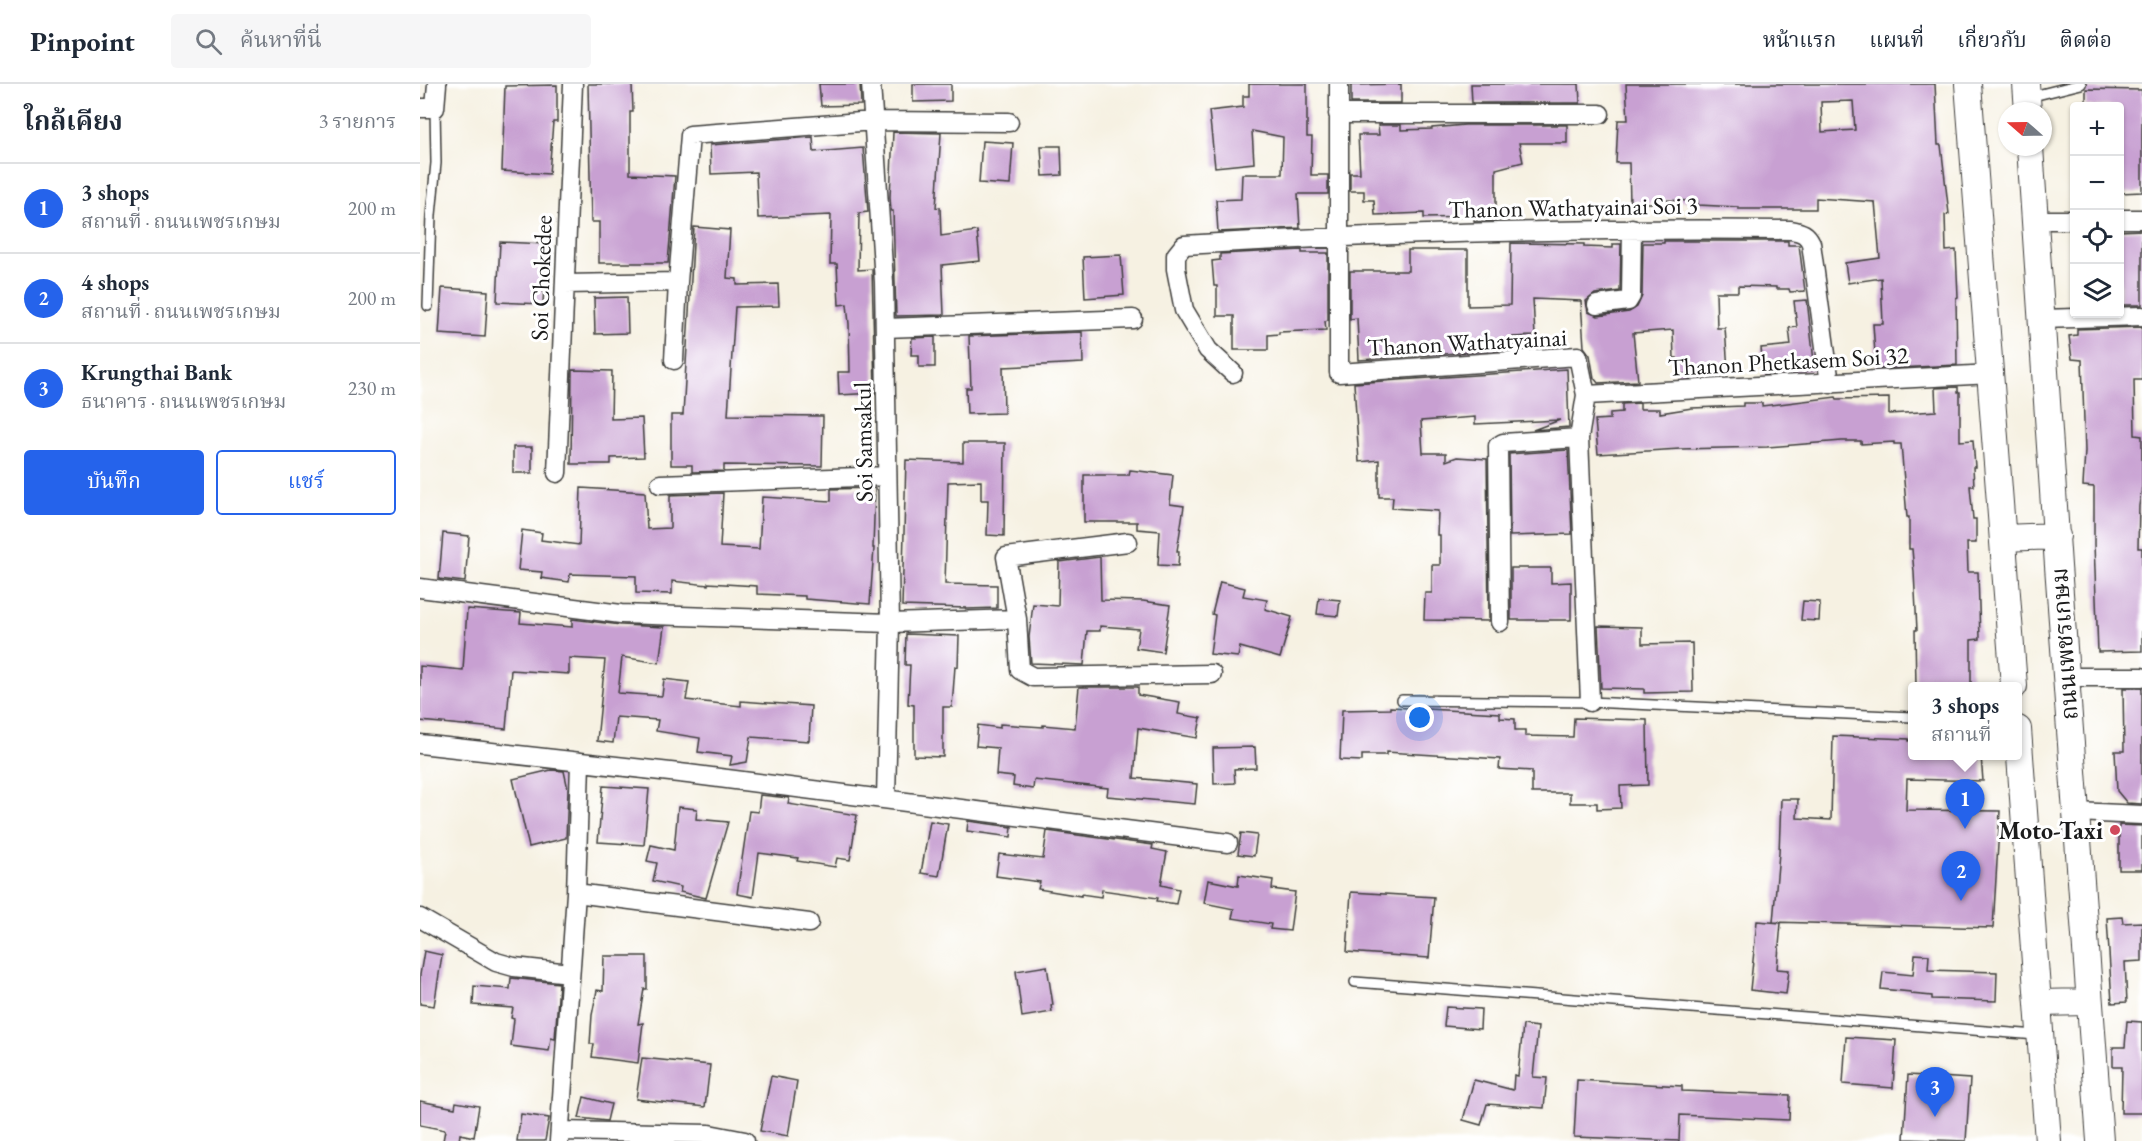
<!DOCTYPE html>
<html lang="th">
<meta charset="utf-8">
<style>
body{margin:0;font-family:"EB Garamond","Noto Serif Thai",serif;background:#f6f6f7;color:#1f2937}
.controls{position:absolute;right:18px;top:18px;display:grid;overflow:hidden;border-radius:6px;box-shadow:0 2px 4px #0004}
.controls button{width:54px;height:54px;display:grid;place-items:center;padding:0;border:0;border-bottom:2px solid #e0e1e3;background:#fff;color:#1f2937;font:30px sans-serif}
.compass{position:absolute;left:1578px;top:18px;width:54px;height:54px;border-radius:50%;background:#fff;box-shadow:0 2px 4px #0004;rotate:290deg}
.you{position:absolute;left:1000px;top:634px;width:21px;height:21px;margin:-15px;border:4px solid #fff;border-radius:50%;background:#1a73e8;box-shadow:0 0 0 9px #1a73e833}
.badge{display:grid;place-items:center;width:39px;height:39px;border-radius:50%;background:#2563eb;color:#fff;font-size:20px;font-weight:700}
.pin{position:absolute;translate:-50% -50px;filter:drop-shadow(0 2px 3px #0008)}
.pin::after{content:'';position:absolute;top:32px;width:21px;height:18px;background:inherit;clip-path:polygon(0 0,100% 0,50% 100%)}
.popup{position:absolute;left:1488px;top:598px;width:114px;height:78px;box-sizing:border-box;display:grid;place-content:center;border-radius:6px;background:#fff;filter:drop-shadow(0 2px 4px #0005);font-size:20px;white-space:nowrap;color:#747a83}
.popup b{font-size:22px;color:#1f2937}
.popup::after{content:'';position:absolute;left:50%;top:100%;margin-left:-12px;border:12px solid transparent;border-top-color:#fff}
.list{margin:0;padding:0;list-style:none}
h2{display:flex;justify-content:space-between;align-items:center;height:78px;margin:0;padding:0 24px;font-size:26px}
h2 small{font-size:20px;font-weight:400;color:#747a83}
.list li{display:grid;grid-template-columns:39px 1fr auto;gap:18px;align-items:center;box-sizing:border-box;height:90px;padding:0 24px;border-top:2px solid #e0e1e3}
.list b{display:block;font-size:22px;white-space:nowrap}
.list p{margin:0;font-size:20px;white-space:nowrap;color:#747a83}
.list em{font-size:20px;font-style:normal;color:#747a83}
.actions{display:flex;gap:12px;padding:18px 24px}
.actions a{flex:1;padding:14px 0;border:2px solid #2563eb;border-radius:6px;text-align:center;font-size:21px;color:#2563eb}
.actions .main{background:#2563eb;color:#fff}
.icon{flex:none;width:33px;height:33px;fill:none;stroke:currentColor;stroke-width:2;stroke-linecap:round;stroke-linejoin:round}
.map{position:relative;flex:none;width:1722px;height:1057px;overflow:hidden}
header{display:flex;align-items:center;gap:36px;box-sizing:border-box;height:84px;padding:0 30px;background:#fff;border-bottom:2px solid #e0e1e3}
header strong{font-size:28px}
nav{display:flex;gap:33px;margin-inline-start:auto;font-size:21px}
.search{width:420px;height:54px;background:#f6f6f7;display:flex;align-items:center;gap:15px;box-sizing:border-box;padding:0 21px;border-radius:6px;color:#747a83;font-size:22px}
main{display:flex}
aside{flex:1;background:#fff}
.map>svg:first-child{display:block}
.building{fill:#c8a0d2;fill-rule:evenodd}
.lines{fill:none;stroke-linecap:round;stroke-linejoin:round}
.service-casing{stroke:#3d3c3a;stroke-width:12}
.minor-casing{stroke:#3d3c3a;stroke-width:21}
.secondary-casing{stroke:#3d3c3a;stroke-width:28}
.service{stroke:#fff;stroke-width:9}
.minor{stroke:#fff;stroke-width:18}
.secondary{stroke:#fff;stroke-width:26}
.poi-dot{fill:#d1495b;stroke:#fff;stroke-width:2}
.labels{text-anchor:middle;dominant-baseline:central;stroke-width:6;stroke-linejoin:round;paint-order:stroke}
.street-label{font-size:24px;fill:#1c1c1c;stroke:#fff}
.poi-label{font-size:24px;font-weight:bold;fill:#1c1c1c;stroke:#fff;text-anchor:end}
</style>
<header>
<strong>Pinpoint</strong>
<div class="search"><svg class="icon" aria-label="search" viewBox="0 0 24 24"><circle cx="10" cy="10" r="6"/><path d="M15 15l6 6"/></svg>ค้นหาที่นี่</div>
<nav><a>หน้าแรก</a><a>แผนที่</a><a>เกี่ยวกับ</a><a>ติดต่อ</a></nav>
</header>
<main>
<aside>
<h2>ใกล้เคียง<small>3 รายการ</small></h2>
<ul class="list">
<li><span class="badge">1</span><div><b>3 shops</b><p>สถานที่ · ถนนเพชรเกษม</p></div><em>200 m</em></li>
<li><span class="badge">2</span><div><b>4 shops</b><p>สถานที่ · ถนนเพชรเกษม</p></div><em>200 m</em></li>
<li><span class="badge">3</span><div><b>Krungthai Bank</b><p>ธนาคาร · ถนนเพชรเกษม</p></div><em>230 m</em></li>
</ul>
<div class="actions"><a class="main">บันทึก</a><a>แชร์</a></div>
</aside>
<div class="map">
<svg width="1722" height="1057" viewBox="0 0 1722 1057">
<rect width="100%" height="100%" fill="#fff"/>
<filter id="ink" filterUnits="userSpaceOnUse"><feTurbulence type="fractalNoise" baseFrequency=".0167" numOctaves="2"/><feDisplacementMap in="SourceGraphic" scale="12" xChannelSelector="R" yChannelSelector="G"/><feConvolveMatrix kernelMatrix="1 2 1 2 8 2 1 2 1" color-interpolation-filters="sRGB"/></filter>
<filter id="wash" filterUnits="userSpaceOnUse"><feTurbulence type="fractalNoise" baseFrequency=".008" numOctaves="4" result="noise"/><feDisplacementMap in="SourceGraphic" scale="24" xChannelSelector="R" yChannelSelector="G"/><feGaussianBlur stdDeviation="1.35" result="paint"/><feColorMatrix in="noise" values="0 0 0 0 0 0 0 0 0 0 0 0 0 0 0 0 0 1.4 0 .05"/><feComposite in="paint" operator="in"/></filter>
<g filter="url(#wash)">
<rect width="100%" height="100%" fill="#f6f1e2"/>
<g id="blocks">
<path class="building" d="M 168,0 L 212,0 L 213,28 L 210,28 L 210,90 L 255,92 L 248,179 L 179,179 L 179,138 L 171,138 Z
M 399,0 L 440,0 L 441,21 L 401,22 Z
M 493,0 L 531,0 L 531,17 L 493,18 Z
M 829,0 L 887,0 L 887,53 L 892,53 L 891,91 L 908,91 L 908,110 L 878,110 L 880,144 L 798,148 L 796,116 L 821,115 L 822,90 L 862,90 L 863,53 L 832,47 L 834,79 L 795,83 L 789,27 L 823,23 L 823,12 L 829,12 Z
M 981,0 L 981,19 L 931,19 L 931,1 Z
M 1051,0 L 1159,0 L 1160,19 L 1052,19 Z
M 1206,0 L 1515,0 L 1518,61 L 1521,61 L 1529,130 L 1525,131 L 1526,167 L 1536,166 L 1538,213 L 1536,214 L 1537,281 L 1456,285 L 1453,240 L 1463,240 L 1461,194 L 1428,199 L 1425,179 L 1460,174 L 1455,118 L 1396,114 L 1396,125 L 1318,125 L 1318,123 L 1278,121 L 1278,117 L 1237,116 L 1237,119 L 1210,119 L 1209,79 L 1196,79 L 1198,36 L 1208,36 ZM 1433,17 L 1435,46 L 1402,48 L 1401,18 Z
M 137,1 L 137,38 L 133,38 L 129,90 L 82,87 L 85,2 Z
M 1666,5 L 1722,6 L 1722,108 L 1700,109 L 1700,22 L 1666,22 Z
M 958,41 L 981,41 L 981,46 L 1012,45 L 1012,44 L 1045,41 L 1147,41 L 1147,59 L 1099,59 L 1103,78 L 1076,85 L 1076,137 L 1054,137 L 1054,133 L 1004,134 L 1004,129 L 955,131 L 954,116 L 944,116 L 944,107 L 930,107 L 930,89 L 940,89 L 938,51 L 959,51 Z
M 473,48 L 521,49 L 516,124 L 520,123 L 521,152 L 557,147 L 560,177 L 522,181 L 524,231 L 476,232 L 473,127 L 471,127 L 470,113 Z
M 393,53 L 394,68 L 443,64 L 448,128 L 439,129 L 438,186 L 452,185 L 455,309 L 419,311 L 418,288 L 430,288 L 429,240 L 427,220 L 419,221 L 417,180 L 410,180 L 411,131 L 338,134 L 336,88 L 291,90 L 290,61 Z
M 562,57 L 593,59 L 590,101 L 559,99 Z
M 621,62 L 641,62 L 642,91 L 623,92 Z
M 274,143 L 310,146 L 307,194 L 317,195 L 317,201 L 358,200 L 359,222 L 315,223 L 308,331 L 403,332 L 402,382 L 304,381 L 304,387 L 272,388 L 272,381 L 251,381 L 251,331 L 263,331 Z
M 1722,146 L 1722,221 L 1700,221 L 1700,147 Z
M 1244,157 L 1368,157 L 1368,161 L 1379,161 L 1385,207 L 1370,208 L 1369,205 L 1356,205 L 1356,203 L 1318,202 L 1318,208 L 1296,208 L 1297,244 L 1305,244 L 1308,286 L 1279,288 L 1279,290 L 1257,290 L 1257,274 L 1254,274 L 1253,246 L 1213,249 L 1218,297 L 1178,299 L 1174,294 L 1170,271 L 1164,263 L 1161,217 L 1113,215 L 1115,252 L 1093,253 L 1093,265 L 939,276 L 937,234 L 930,235 L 930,187 L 988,187 L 988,166 L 1048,166 L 1048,222 L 1090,221 L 1091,159 L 1164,160 L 1164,163 L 1193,164 L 1193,160 L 1201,160 L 1200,207 L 1175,210 L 1166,217 L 1168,228 L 1178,232 L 1209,228 L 1217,223 L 1222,212 L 1223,159 L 1244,159 Z
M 80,158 L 126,160 L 123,220 L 77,218 Z
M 882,166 L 882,169 L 908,169 L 908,236 L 905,237 L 906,246 L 859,248 L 859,250 L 848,251 L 848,266 L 814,266 L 814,232 L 797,232 L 797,202 L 794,202 L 792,177 L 800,176 L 800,170 Z
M 701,171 L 704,211 L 665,214 L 663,173 Z
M 22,204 L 68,207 L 65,253 L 19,250 Z
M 207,213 L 208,249 L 175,250 L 174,214 Z
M 1387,216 L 1395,286 L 1344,291 L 1341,264 L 1371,261 L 1369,244 L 1377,243 L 1374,217 Z
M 1722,243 L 1722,296 L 1714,296 L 1715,351 L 1722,352 L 1722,402 L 1719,422 L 1718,464 L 1722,464 L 1722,567 L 1678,568 L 1674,460 L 1674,403 L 1663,402 L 1665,367 L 1662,276 L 1652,275 L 1649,252 L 1657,251 L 1657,245 Z
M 662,248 L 663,279 L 583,283 L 584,329 L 547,330 L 546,304 L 551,304 L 549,252 Z
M 515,253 L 515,283 L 499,283 L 499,271 L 491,271 L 492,254 Z
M 1147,285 L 1149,343 L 1113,346 L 1140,336 L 1055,340 L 1055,333 L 1001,337 L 1003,369 L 1026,369 L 1026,377 L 1037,373 L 1067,375 L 1069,537 L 1004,536 L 1005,509 L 1012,509 L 1012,481 L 1020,481 L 1020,451 L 1017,451 L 1018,427 L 972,424 L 973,413 L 959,413 L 959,376 L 939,378 L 934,299 Z
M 152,286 L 192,287 L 191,335 L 222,334 L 224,373 L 191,374 L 191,380 L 151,380 Z
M 1538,303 L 1538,308 L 1540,308 L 1540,357 L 1553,356 L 1555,383 L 1553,383 L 1554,402 L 1550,402 L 1553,435 L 1556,435 L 1556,459 L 1547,459 L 1548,488 L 1558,488 L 1560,555 L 1551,556 L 1551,603 L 1496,603 L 1495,546 L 1497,546 L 1494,488 L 1492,465 L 1489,465 L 1489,433 L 1487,433 L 1481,360 L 1474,360 L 1474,358 L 1441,360 L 1441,357 L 1422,357 L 1347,363 L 1260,365 L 1178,370 L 1175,336 L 1190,335 L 1190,329 L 1202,328 L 1202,320 L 1220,319 L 1220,325 L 1240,325 L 1240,329 L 1272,324 L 1323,322 L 1323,319 L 1342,319 L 1342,322 L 1416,313 L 1417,315 L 1469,314 L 1469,330 L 1516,327 L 1515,304 Z
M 543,359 L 585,359 L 584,452 L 567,451 L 568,416 L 561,416 L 561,397 L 528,398 L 525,500 L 577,501 L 577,524 L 546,525 L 546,524 L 482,522 L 486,376 L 543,378 Z
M 93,363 L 112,363 L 112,389 L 93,389 Z
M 1148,366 L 1152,450 L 1090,452 L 1089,370 Z
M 710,386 L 753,391 L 750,420 L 764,422 L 757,467 L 759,467 L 758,482 L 738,481 L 740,447 L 717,445 L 717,438 L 664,438 L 664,391 L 709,391 Z
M 161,404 L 225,408 L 227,445 L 250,444 L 250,411 L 303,409 L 300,463 L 339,465 L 342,413 L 411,417 L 411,405 L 455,404 L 453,464 L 454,464 L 450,520 L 385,515 L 385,512 L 337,510 L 337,502 L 288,499 L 288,501 L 252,497 L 252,510 L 216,509 L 216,492 L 150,490 L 149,498 L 121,494 L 122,488 L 98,486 L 102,446 L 122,449 L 121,456 L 159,461 Z
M 23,449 L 49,452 L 45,498 L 19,495 Z
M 680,473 L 681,516 L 723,517 L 750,521 L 743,568 L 716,564 L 719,545 L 680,542 L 680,547 L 667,547 L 664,581 L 611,579 L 609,553 L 613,520 L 638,522 L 639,478 Z
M 1091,484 L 1131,484 L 1131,499 L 1151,498 L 1151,536 L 1091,536 Z
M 800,498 L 825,504 L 823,512 L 847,516 L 845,525 L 872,533 L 860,574 L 820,563 L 818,573 L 790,570 L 795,531 L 792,530 Z
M 899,514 L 920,516 L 918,532 L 897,530 Z
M 1383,517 L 1400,518 L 1399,537 L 1381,536 Z
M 47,525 L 101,529 L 100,539 L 152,543 L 152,535 L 201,541 L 244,543 L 239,579 L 202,573 L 198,609 L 242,612 L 244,595 L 269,598 L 266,616 L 321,622 L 321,617 L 391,622 L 389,657 L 331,653 L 327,678 L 310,681 L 312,672 L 278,668 L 280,654 L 236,647 L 238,636 L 196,633 L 193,659 L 177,657 L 185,576 L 149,574 L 149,590 L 91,586 L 86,645 L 0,637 L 0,582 L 43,586 Z
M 1178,542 L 1222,543 L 1222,560 L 1272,559 L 1273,608 L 1224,609 L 1224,605 L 1181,604 Z
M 486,550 L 539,552 L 538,583 L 535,582 L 532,623 L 523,623 L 523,673 L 494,672 L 494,621 L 488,620 L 490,581 L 485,581 Z
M 659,603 L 718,603 L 718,611 L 760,618 L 758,630 L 781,634 L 777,654 L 718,644 L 714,694 L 777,700 L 775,720 L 687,712 L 688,704 L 614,696 L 613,705 L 593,702 L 594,693 L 576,691 L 578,664 L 556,662 L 558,641 L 580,644 L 580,640 L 623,643 L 623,641 L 655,644 Z
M 1703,604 L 1722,604 L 1722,720 L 1707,719 L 1697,707 L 1695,667 L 1704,667 Z
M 970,623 L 1080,629 L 1080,634 L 1095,635 L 1095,646 L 1105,646 L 1105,652 L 1153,653 L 1154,634 L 1227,636 L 1228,701 L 1200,702 L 1201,724 L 1177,725 L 1177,719 L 1150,719 L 1150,709 L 1112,709 L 1112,687 L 1079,685 L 1080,675 L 966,668 L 966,671 L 942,671 L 942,677 L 920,676 L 922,626 L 970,625 Z
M 1413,652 L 1489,655 L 1489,657 L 1492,657 L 1492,672 L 1561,672 L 1563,697 L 1487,695 L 1486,726 L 1580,727 L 1573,844 L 1353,838 L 1359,769 L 1361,715 L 1378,715 L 1377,734 L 1411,736 Z
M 835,663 L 836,684 L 814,685 L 815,699 L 794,700 L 793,664 Z
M 131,686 L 144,687 L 148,705 L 146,754 L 109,763 L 93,695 Z
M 183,702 L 229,705 L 224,761 L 178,758 Z
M 340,711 L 369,714 L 368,720 L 437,731 L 430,776 L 417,774 L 415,783 L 377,777 L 378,774 L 339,769 L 333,813 L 317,810 L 329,727 L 338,728 Z
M 258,723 L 277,725 L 276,735 L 308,738 L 286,814 L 260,808 L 261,803 L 233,797 L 237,779 L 227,777 L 231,761 L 254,766 Z
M 510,737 L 528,740 L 519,792 L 501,789 Z
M 548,737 L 592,743 L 591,753 L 547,747 Z
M 1699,741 L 1722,742 L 1722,786 L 1699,786 Z
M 627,747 L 733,761 L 732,765 L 747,768 L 741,801 L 759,805 L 756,820 L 737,817 L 738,814 L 682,806 L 681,813 L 661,810 L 661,812 L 618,805 L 620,798 L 576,792 L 579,770 L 623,775 Z
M 821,749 L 837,751 L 834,772 L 818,770 Z
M 819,791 L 853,796 L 852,805 L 875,808 L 870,847 L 850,845 L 851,840 L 812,834 L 814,825 L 784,819 L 788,796 L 818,802 Z
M 931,808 L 1014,813 L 1009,874 L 927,868 Z
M 1702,833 L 1703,839 L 1722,838 L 1722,877 L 1705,878 L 1707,918 L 1692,919 L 1687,834 Z
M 1337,837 L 1361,839 L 1357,885 L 1369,886 L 1366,910 L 1330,906 Z
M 4,867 L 22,871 L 14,922 L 0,920 L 0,891 Z
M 1495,870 L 1509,871 L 1508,886 L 1577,888 L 1576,917 L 1512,915 L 1512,912 L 1491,910 L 1491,908 L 1461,905 L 1463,888 L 1493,891 Z
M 184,872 L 227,872 L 227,905 L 224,905 L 218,940 L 223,939 L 218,979 L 172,973 L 174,960 L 170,960 L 172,931 L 177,906 L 183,907 Z
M 627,882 L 633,921 L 631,921 L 632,928 L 602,933 L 596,887 Z
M 91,894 L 139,899 L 135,955 L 131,954 L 129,967 L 91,962 L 94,935 L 91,934 L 93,924 L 53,921 L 54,902 L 90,905 Z
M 1026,923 L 1061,925 L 1060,945 L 1024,942 Z
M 1707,937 L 1722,938 L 1722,1029 L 1701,1029 L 1702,983 L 1693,983 L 1693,963 L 1705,963 Z
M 1103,941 L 1118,943 L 1113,993 L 1127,994 L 1124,1024 L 1067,1020 L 1061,1041 L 1043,1036 L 1054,996 L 1093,1006 L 1094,991 L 1098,992 Z
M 1426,953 L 1476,956 L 1473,1004 L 1423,1000 Z
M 222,974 L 290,981 L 285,1023 L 216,1015 Z
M 1488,991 L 1550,995 L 1546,1057 L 1484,1055 Z
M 351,992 L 377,997 L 368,1052 L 340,1047 Z
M 1157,996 L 1262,1002 L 1262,1007 L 1370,1011 L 1369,1036 L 1260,1031 L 1259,1057 L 1154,1053 Z
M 164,1013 L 191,1020 L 187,1037 L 159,1034 Z
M 0,1017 L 35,1024 L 36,1018 L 59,1022 L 54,1053 L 40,1050 L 39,1057 L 23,1057 L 25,1046 L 0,1041 Z
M 101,1030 L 129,1034 L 125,1057 L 97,1057 Z"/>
</g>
</g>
<g filter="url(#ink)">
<use href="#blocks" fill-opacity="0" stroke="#3d3c3a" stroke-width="1.5"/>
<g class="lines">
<g class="service-casing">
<path id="service" d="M 1609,13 L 1661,0
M 8,222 L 11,131 L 16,79 L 15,24
M 982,616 L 1170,618 L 1492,633
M 935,898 L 1617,951"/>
</g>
<g class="minor-casing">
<path id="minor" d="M 451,0 L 464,198 L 470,539 L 466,715
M 919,0 L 919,289 L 1158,272 L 1166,311 L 1159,354 L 1170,618
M 0,24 L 15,24 L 17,0
M 918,30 L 1180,30
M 1700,135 L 1722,135
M 1615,136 L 1654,136
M 145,200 L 258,198 L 270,51 L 454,37 L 589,38
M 1177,221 L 1208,217 L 1211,212 L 1212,144
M 1622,235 L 1722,232
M 465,244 L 713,235
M 254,276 L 258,198
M 813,289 L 788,266 L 764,226 L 756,185 L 756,171 L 764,161 C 966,149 1169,144 1371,146 C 1382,148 1387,150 1391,159 L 1410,300
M 1166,311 L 1572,290
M 137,389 L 153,0
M 240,400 L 467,392
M 708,458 L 586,473 L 597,535 L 600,586 L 613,593 L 792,590
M 0,504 L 201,530 L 470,539 L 597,535
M 1080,538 L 1078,362 L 1083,359 L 1159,354
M 1646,593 L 1722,593
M 0,660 L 268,690 L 808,759
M 1656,728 L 1722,731
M 156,809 L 389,839
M 0,834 L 76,878 L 94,883 L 150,889
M 140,1047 L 289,1050 L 325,1057
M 139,1057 L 156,809 L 160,679"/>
</g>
<g class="secondary-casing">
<path id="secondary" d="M 1548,0 L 1594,602
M 1606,0 L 1608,27
M 1610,63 L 1638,482 L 1680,1057
M 1584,454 L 1637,452
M 1598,645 L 1628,1057
M 1618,919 L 1669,918"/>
</g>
<use href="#service" class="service"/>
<use href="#minor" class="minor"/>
<use href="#secondary" class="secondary"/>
</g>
</g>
<circle class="poi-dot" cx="1695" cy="746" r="6"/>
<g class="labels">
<g class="street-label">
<text transform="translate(1153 123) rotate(-1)">Thanon Wathatyainai Soi 3</text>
<text transform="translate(121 194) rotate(-88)">Soi Chokedee</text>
<text transform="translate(1047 258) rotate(-3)">Thanon Wathatyainai</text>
<text transform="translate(1368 277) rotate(-3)">Thanon Phetkasem Soi 32</text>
<text transform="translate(443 358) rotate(-91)">Soi Samsakul</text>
<text transform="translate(1644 560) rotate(-94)">ถนนเพชรเกษม</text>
</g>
<g class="poi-label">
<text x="1683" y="746">Moto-Taxi</text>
</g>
</g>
</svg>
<div class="controls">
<button>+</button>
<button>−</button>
<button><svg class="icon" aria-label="locate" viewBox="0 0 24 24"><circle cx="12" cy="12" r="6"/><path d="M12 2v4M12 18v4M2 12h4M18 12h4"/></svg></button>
<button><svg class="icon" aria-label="layers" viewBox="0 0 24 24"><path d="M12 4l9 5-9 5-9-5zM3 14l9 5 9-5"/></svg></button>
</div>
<svg class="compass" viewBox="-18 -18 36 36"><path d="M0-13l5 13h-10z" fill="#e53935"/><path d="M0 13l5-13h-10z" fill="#747a83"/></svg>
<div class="you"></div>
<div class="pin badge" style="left:1545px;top:745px">1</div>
<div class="popup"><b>3 shops</b>สถานที่</div>
<div class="pin badge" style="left:1541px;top:817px">2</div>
<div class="pin badge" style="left:1515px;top:1033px">3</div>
</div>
</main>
